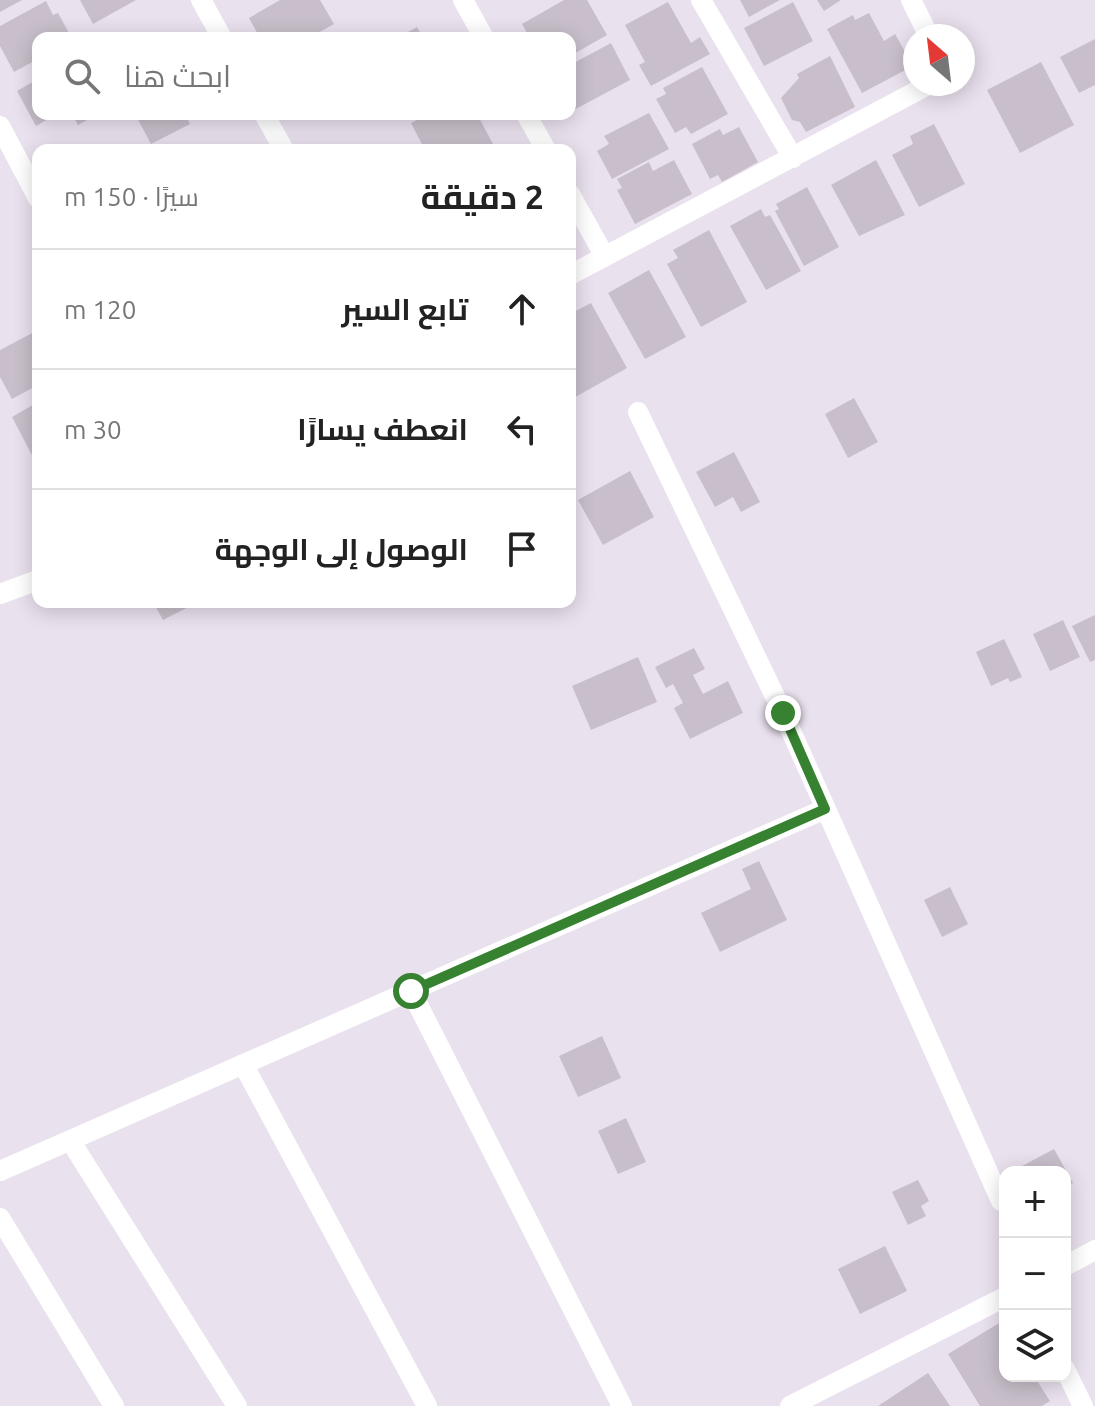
<!DOCTYPE html>
<html lang="ar">
<meta charset="utf-8">
<style>
body{margin:0;font-family:Ubuntu,Cairo,sans-serif;background:#f2f2f2;color:#222;direction:rtl}
.controls{position:absolute;right:24px;bottom:24px;display:grid;overflow:hidden;border-radius:16px;box-shadow:0 4px 20px #0003}
.controls button{width:72px;height:72px;display:grid;place-items:center;padding:0;border:0;border-bottom:2px solid #e0e0e0;background:#fff;color:#222;font:40px sans-serif}
.compass{position:absolute;left:903px;top:24px;width:72px;height:72px;border-radius:50%;background:#fff;box-shadow:0 4px 20px #0003;rotate:332deg}
.stop{position:absolute;width:24px;height:24px;margin:-18px;border:6px solid #368231;border-radius:50%;background:#fff}
.stop.end{background:#368231;border-color:#fff;box-shadow:0 2px 8px #0008}
.list{margin:0;padding:0;list-style:none}
h2{display:flex;justify-content:space-between;align-items:center;height:104px;margin:0;padding:0 32px;font-size:34px}
h2 small{font-size:26px;font-weight:400;color:#767676}
.list li{display:grid;grid-template-columns:52px 1fr auto;gap:24px;align-items:center;box-sizing:border-box;height:120px;padding:0 32px;border-top:2px solid #e0e0e0}
.list b{display:block;font-size:30px;white-space:nowrap}
.list em{font-size:26px;font-style:normal;color:#767676}
.icon{flex:none;width:44px;height:44px;fill:none;stroke:currentColor;stroke-width:2;stroke-linecap:round;stroke-linejoin:round}
.map{position:relative;flex:none;width:1095px;height:1406px;overflow:hidden;direction:ltr}
.search{position:absolute;background:#fff;box-shadow:0 4px 20px #0003;left:32px;top:32px;width:544px;height:88px;display:flex;align-items:center;gap:20px;box-sizing:border-box;padding:0 28px;border-radius:16px;color:#767676;font-size:30px}
.panel{position:absolute;background:#fff;box-shadow:0 4px 20px #0003;left:32px;top:144px;width:544px;height:464px;border-radius:16px;direction:rtl}
.map>svg:first-child{display:block}
.building{fill:#c8bfca}
.lines{fill:none;stroke-linecap:round;stroke-linejoin:round}
.minor{stroke:#fff;stroke-width:20}
.route{stroke:#368231;stroke-width:10}
</style>
<div class="map">
<svg width="1095" height="1406" viewBox="0 0 1095 1406">
<rect width="100%" height="100%" fill="#eae1ee"/>
<path class="building" d="M 0,0 L 22,0 L 0,12 Z
M 80,0 L 136,0 L 93,24 Z
M 280,0 L 320,0 L 334,24 L 309,38 L 260,38 L 249,18 Z
M 564,0 L 587,0 L 607,35 L 570,56 L 570,38 L 530,38 L 522,24 Z
M 740,0 L 780,0 L 749,17 Z
M 817,0 L 841,0 L 824,11 Z
M 46,1 L 53,15 L 58,13 L 69,33 L 66,38 L 38,38 L 38,59 L 14,72 L 0,46 L 0,26 Z
M 668,2 L 691,43 L 700,37 L 710,54 L 651,86 L 639,65 L 645,62 L 625,25 Z
M 793,2 L 813,41 L 764,66 L 744,28 Z
M 869,13 L 884,41 L 895,34 L 913,66 L 862,93 L 827,29 L 853,15 L 855,20 Z
M 417,27 L 423,38 L 397,38 Z
M 1095,39 L 1095,85 L 1079,93 L 1060,57 Z
M 611,43 L 630,80 L 570,112 L 570,65 Z
M 830,56 L 855,107 L 806,132 L 800,122 L 792,120 L 781,98 L 799,78 L 797,74 Z
M 1041,62 L 1074,125 L 1020,153 L 987,90 Z
M 702,67 L 728,114 L 691,134 L 686,127 L 675,133 L 656,99 L 666,94 L 663,88 Z
M 38,79 L 38,114 L 57,114 L 36,126 L 17,91 Z
M 649,113 L 669,149 L 612,179 L 597,151 L 609,144 L 604,136 Z
M 72,114 L 98,114 L 78,125 Z
M 135,114 L 185,114 L 190,124 L 151,144 Z
M 429,114 L 477,114 L 493,144 L 482,150 L 425,150 L 411,123 Z
M 934,124 L 965,184 L 919,207 L 892,155 L 913,144 L 910,136 Z
M 739,127 L 758,162 L 722,182 L 718,175 L 710,179 L 692,144 L 720,129 L 723,135 Z
M 674,160 L 692,194 L 635,224 L 617,190 L 622,188 L 617,179 L 649,162 L 653,171 Z
M 876,160 L 905,215 L 859,236 L 831,185 Z
M 807,187 L 839,247 L 804,266 L 775,211 L 779,209 L 776,204 Z
M 761,209 L 765,217 L 770,215 L 801,271 L 766,290 L 730,226 Z
M 709,230 L 747,302 L 701,327 L 667,264 L 678,258 L 673,250 Z
M 649,270 L 686,337 L 645,359 L 608,293 Z
M 591,303 L 627,368 L 570,400 L 570,314 Z
M 38,330 L 38,385 L 12,399 L 0,377 L 0,350 Z
M 854,398 L 878,442 L 848,458 L 825,414 Z
M 38,402 L 38,457 L 34,459 L 12,417 Z
M 734,452 L 760,502 L 741,512 L 733,497 L 715,507 L 696,472 Z
M 630,471 L 654,517 L 603,545 L 578,500 Z
M 153,602 L 198,602 L 163,620 Z
M 1095,615 L 1095,660 L 1090,662 L 1072,626 Z
M 1063,620 L 1080,657 L 1050,671 L 1033,634 Z
M 1004,639 L 1022,677 L 1010,682 L 1008,678 L 991,686 L 976,652 Z
M 694,648 L 705,669 L 693,675 L 703,694 L 728,681 L 743,713 L 690,739 L 674,708 L 683,703 L 673,684 L 666,688 L 655,667 Z
M 638,657 L 657,702 L 591,730 L 572,686 Z
M 759,861 L 787,920 L 720,952 L 701,913 L 751,889 L 742,869 Z
M 950,887 L 968,924 L 942,937 L 924,900 Z
M 602,1036 L 621,1078 L 578,1097 L 559,1056 Z
M 626,1118 L 646,1162 L 618,1174 L 598,1131 Z
M 1054,1149 L 1073,1183 L 1065,1187 L 1065,1172 L 1011,1172 Z
M 918,1180 L 929,1201 L 921,1206 L 926,1216 L 908,1225 L 892,1192 Z
M 885,1246 L 907,1291 L 860,1314 L 838,1269 Z
M 1001,1322 L 1005,1329 L 1005,1376 L 1034,1376 L 1050,1401 L 1042,1406 L 980,1406 L 948,1354 Z
M 928,1373 L 950,1406 L 878,1406 Z"/>
<g class="lines">
<path class="minor" d="M 201,0 L 222,38
M 463,0 L 484,38
M 701,0 L 793,158
M 911,0 L 929,36
M 264,114 L 284,150
M 526,114 L 546,150
M 0,126 L 38,198
M 570,194 L 604,255
M 570,275 L 930,84
M 638,412 L 783,713 L 1001,1201
M 0,594 L 38,580
M 411,991 L 622,1406
M 243,1064 L 427,1406
M 70,1140 L 237,1406
M 0,1171 L 825,809
M 0,1218 L 114,1406
M 1065,1266 L 1095,1250
M 1065,1369 L 1083,1406
M 790,1406 L 1005,1297"/>
</g>
<g class="lines">
<path class="route" d="M 411,991 L 825,809 L 783,713"/>
</g>
</svg>
<div class="controls">
<button>+</button>
<button>−</button>
<button><svg class="icon" aria-label="layers" viewBox="0 0 24 24"><path d="M12 4l9 5-9 5-9-5zM3 14l9 5 9-5"/></svg></button>
</div>
<svg class="compass" viewBox="-18 -18 36 36"><path d="M0-13l5 13h-10z" fill="#e53935"/><path d="M0 13l5-13h-10z" fill="#767676"/></svg>
<div class="stop" style="left:411px;top:991px"></div>
<div class="stop end" style="left:783px;top:713px"></div>
<div class="search"><svg class="icon" aria-label="search" viewBox="0 0 24 24"><circle cx="10" cy="10" r="6"/><path d="M15 15l6 6"/></svg>ابحث هنا</div>
<section class="panel">
<h2>2 دقيقة<small>سيرًا · 150 m</small></h2>
<ul class="list">
<li><svg class="icon" aria-label="ahead" viewBox="0 0 24 24"><path d="M12 20V5M6 11l6-6 6 6"/></svg><div><b>تابع السير</b></div><em>120 m</em></li>
<li><svg class="icon" aria-label="left" viewBox="0 0 24 24"><path d="M17 20v-9H6M10 6l-5 5 5 5"/></svg><div><b>انعطف يسارًا</b></div><em>30 m</em></li>
<li><svg class="icon" aria-label="arrive" viewBox="0 0 24 24"><path d="M6 21V4h12l-3 4 3 4H6"/></svg><div><b>الوصول إلى الوجهة</b></div></li>
</ul>
</section>
</div>
